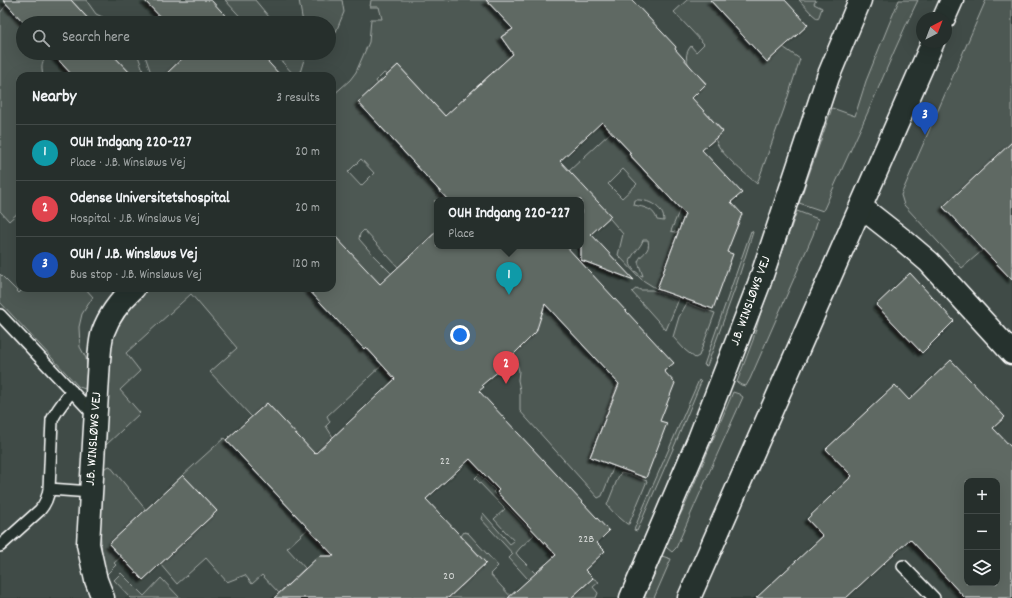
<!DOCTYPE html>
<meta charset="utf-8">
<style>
body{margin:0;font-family:Dekko,sans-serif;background:#2e3734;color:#f1f3f6}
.controls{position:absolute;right:12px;bottom:12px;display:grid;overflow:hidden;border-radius:8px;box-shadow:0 4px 16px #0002}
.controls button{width:36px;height:36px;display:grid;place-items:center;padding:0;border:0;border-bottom:1px solid #424a48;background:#262f2c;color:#f1f3f6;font:20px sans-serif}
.compass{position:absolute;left:916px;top:12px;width:36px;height:36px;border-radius:50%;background:#262f2c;box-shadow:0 4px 16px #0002;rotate:42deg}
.you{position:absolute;left:460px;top:335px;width:14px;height:14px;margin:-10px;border:3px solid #fff;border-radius:50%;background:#1a73e8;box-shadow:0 0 0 6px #1a73e833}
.badge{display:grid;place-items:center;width:26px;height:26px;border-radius:50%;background:#e797bd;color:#fff;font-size:13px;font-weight:700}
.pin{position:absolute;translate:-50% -33px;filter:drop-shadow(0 1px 2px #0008)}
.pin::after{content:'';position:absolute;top:21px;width:14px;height:12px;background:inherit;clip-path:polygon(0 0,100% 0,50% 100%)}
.popup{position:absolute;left:434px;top:197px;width:150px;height:52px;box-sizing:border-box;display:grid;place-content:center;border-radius:8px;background:#262f2c;filter:drop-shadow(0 1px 3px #0005);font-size:13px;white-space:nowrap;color:#a4a9a9}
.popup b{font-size:15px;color:#f1f3f6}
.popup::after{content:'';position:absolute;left:50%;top:100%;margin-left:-8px;border:8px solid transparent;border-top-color:#262f2c}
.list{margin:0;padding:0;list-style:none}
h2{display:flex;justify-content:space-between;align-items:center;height:52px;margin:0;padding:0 16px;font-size:17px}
h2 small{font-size:13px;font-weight:400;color:#a4a9a9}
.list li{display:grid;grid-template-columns:26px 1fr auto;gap:12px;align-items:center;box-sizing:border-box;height:56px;padding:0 16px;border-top:1px solid #424a48}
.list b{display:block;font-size:15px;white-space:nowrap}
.list p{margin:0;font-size:13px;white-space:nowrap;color:#a4a9a9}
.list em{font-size:13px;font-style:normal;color:#a4a9a9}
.icon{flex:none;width:22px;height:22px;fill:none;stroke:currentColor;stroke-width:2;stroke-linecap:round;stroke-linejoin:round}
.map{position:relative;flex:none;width:1012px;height:598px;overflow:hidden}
.search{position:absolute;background:#262f2c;box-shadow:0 4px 16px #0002;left:16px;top:16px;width:320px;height:44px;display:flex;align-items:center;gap:10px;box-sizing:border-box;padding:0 14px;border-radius:22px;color:#a4a9a9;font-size:15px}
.panel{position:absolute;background:#262f2c;box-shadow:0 4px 16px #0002;left:16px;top:72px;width:320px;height:220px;border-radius:12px}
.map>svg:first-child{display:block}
.built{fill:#404c47;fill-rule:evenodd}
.green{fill:#4d5853;stroke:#a6aca9;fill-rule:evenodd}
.building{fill:#5f6964;stroke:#fff;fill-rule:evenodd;filter:url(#shadow)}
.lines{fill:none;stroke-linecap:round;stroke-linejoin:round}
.lane-casing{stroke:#fff;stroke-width:14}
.street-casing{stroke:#fff;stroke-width:25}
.secondary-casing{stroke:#fff;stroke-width:25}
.lane{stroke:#26332d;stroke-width:11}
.street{stroke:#26332d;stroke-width:22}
.secondary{stroke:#26332d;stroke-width:22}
.labels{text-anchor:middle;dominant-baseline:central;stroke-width:4;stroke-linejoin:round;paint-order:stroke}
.number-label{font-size:12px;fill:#d7dad8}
.street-label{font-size:14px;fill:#fff;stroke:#26332d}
</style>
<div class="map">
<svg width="1012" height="598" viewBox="0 0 1012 598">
<defs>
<filter id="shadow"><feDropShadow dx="-3.5" dy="3.5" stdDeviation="1" flood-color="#0009"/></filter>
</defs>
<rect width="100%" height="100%" fill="#333f3a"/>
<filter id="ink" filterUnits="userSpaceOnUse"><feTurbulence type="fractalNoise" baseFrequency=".025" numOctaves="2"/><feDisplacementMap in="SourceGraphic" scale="8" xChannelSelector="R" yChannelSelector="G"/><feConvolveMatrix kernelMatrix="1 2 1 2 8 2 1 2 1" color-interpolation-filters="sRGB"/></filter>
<g filter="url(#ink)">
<path class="built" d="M 0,0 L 1012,0 L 1012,598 L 0,598 ZM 922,18 L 946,18 L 946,42 L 922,42 ZM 23,23 L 329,23 L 329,53 L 23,53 ZM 20,76 L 332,76 L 332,288 L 20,288 ZM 437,200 L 581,200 L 581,246 L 437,246 ZM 967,481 L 997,481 L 997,583 L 967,583 Z"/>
<path class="green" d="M 71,0 L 86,0 L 96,14 L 111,21 L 120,23 L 92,23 Z
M 225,0 L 255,0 L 274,23 L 246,23 Z
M 299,0 L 342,0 L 344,12 L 331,44 L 329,44 L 329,23 L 303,23 Z
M 371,0 L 486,0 L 495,11 L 497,10 L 514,28 L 502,36 L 512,46 L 513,54 L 463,99 L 482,119 L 479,153 L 398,65 L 387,75 L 384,73 L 376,81 L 449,197 L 434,201 L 437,204 L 437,231 L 398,267 L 364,230 L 360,234 L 359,239 L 373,255 L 394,276 L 397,303 L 332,234 L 332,96 L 350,80 L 356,72 L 369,42 L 371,19 L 382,19 L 379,7 L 370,7 ZM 361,159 L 374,173 L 361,186 L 348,172 Z
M 687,0 L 710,0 L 767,62 L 783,47 L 800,59 L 784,109 L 757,184 C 746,174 718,153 715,138 L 723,131 L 691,98 L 706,83 C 696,72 678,62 691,46 L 696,52 L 704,44 L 674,12 Z
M 799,0 L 816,0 L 814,4 L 822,8 L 818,19 L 812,14 Z
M 899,0 L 918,0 C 901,34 887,68 872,103 C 856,139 839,175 823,211 L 799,203 L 832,108 L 855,116 L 866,81 L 889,24 Z
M 986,0 L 1012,0 L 1012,142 L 983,250 L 962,268 L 904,205 L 901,195 Z
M 7,4 L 24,23 L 23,23 L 23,53 L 50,53 C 41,61 41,65 43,76 L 20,76 L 20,211 L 9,221 L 0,211 L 0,13 Z
M 111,53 L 137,53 L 143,70 L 138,76 L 133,76 Z
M 144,53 L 188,53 L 164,76 L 152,76 Z
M 274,53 L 306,53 L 299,76 L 295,76 Z
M 611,132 L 631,153 L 629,155 L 680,209 L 671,231 L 678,233 L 657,289 L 641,279 L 618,255 L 623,234 L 569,171 ZM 623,169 L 637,184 L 622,198 L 608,184 ZM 635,200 C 648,199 664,207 664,221 L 657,220 C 655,209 644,207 634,205 ZM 643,240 L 648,240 C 651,253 641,252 638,262 L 643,276 C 639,275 638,273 635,271 C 622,259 640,251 643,240 Z
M 797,211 L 818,219 L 813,235 L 750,379 L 746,386 L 741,385 L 737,382 L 753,340 L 760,315 Z
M 751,231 L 753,232 L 736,286 L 707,366 L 704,365 Z
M 0,274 L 19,293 L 24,288 L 85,288 L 93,297 L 82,314 L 79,327 L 80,347 L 86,358 L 87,368 L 85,389 L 79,387 L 0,302 Z
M 149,288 L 307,288 L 382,365 L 327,416 L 330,422 L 326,426 L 333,437 L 351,456 L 332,473 L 267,403 L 252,417 L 249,414 L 210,372 L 237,348 L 191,294 L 126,353 L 140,371 L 120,390 L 140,413 L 105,446 L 108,348 L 118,321 L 136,299 Z
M 637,288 L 640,290 L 652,290 L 679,299 L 666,330 L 632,292 Z
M 546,302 L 618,383 L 590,457 L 614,466 L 602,496 L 598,498 L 520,411 L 520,390 L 518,380 L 519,371 L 517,363 L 513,360 L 506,358 L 540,319 Z
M 687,303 L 715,313 L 699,356 L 695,358 L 685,350 L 673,337 L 679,317 Z
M 699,380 L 701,382 L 676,442 L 637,531 L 634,530 L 640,515 Z
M 733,392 L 739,394 L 743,397 L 712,466 L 676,548 L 672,552 L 667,548 L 665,546 L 687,501 Z
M 224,438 L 297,517 L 299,516 L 310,527 L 287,548 L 305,568 L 279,593 L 262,575 L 252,584 L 245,575 L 227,582 L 206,558 L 177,584 L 160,564 L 217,511 L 183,475 Z
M 110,466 L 146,510 L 109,544 L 121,557 L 114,563 L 116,565 L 104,577 L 101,542 L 99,513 L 102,473 L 105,468 Z
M 621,473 L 631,475 L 647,481 L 629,524 L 627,524 L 613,512 L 607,505 L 619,475 Z
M 479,474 L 495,490 L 493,492 L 534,535 L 520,548 L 516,553 L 519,557 L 536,574 L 545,598 L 509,558 L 513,554 L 481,519 L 483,513 L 510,544 L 514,541 L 494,519 L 505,509 L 475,478 Z
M 464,532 L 468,533 L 498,566 L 490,574 L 512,598 L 449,598 L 441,590 L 444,587 L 452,595 L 469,579 L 461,571 L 479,555 L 461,536 Z
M 662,556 L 671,559 L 654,598 L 644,598 Z
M 121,573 L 144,596 L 161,578 L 180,598 L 131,598 L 114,580 Z
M 593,578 L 599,582 L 593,587 L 598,593 L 596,598 L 571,598 Z"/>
<path class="building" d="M 3,0 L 71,0 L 92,23 L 24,23 Z
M 144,0 L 211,0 L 232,23 L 166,23 Z
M 486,0 L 632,0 L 676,47 L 675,49 L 706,84 L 692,98 L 723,132 L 702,150 L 742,193 L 731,202 L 742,214 L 727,252 L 733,254 L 713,309 L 657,289 L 685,214 L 629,154 L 631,153 L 602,122 L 560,161 L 611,216 L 591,234 L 634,280 L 581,260 L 581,200 L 448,200 L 358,102 L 398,65 L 445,116 L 513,54 L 501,37 L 513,29 Z
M 710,0 L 785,0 L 808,25 L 767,62 Z
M 52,53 L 111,53 L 133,76 L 73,76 Z
M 188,53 L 260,53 L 281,76 L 164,76 Z
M 1012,142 L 1012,280 L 943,207 Z
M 437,231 L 437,246 L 566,246 L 674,363 L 664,371 L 675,383 L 660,421 L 667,423 L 646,478 L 590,457 L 619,384 L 545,304 L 536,332 L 500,368 L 501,369 L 482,385 L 484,387 L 479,391 L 609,531 L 597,543 L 605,551 L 585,570 L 593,578 L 571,598 L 508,598 L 556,555 L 497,492 L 499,490 L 470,459 L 426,499 L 486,563 L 448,598 L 274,598 L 319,556 L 334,556 L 226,440 L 267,403 L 315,454 L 395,379 L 366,347 L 364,349 L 307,288 L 332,288 L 332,233 L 380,284 Z
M 910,273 L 954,321 L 922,353 L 876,305 Z
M 951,360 L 1005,417 L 993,428 L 1012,448 L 1012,598 L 965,598 L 910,539 L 846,598 L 756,598 L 823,536 L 807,519 L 852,476 L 826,449 L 895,385 L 909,400 ZM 967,481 L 997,481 L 997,583 L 967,583 Z
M 183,475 L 217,511 L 143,580 L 109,544 Z"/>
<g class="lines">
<g class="lane-casing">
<path id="lane" d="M 0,315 L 95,416
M 49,489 L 91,492
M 0,546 L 40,510 C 46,503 48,497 49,489 L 52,420 C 57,409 64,401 72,391
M 903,566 L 934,598"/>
</g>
<g class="street-casing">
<path id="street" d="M 861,207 L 903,240 L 929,262 L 1012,353
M 103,598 L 96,580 L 88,544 L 99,360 C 100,351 100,341 103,332 C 109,315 121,300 134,288
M 631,598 L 699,439 L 759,284 L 828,77 L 860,0"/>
</g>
<g class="secondary-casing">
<path id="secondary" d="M 944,18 L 952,0
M 689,598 L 933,42"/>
</g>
<use href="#lane" class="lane"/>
<use href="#street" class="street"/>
<use href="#secondary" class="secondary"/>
</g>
</g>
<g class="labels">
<g class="number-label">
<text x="445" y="461">22</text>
<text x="586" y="539">22B</text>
<text x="449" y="576">20</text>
</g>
<g class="street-label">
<text transform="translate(751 301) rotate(-70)">J.B. WINSLØWS VEJ</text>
<text transform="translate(94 439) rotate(-86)">J.B. WINSLØWS VEJ</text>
</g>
</g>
</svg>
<div class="controls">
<button>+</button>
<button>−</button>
<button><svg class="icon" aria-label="layers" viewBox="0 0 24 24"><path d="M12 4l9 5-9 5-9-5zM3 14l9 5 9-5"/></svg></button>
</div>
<svg class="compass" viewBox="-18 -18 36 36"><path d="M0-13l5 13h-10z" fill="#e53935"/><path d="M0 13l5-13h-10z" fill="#a4a9a9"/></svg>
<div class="you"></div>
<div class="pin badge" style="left:509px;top:295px;background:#0f9aa8">1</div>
<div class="popup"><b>OUH Indgang 220-227</b>Place</div>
<div class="pin badge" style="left:506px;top:384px;background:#e0444e">2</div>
<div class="pin badge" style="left:925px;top:135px;background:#1a4fb4">3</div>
<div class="search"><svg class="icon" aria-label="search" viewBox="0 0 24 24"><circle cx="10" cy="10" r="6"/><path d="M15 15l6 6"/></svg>Search here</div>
<section class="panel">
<h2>Nearby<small>3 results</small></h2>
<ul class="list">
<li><span class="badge" style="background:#0f9aa8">1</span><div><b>OUH Indgang 220-227</b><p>Place · J.B. Winsløws Vej</p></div><em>20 m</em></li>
<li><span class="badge" style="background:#e0444e">2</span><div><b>Odense Universitetshospital</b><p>Hospital · J.B. Winsløws Vej</p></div><em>20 m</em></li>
<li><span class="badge" style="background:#1a4fb4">3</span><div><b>OUH / J.B. Winsløws Vej</b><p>Bus stop · J.B. Winsløws Vej</p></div><em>120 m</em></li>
</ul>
</section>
</div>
